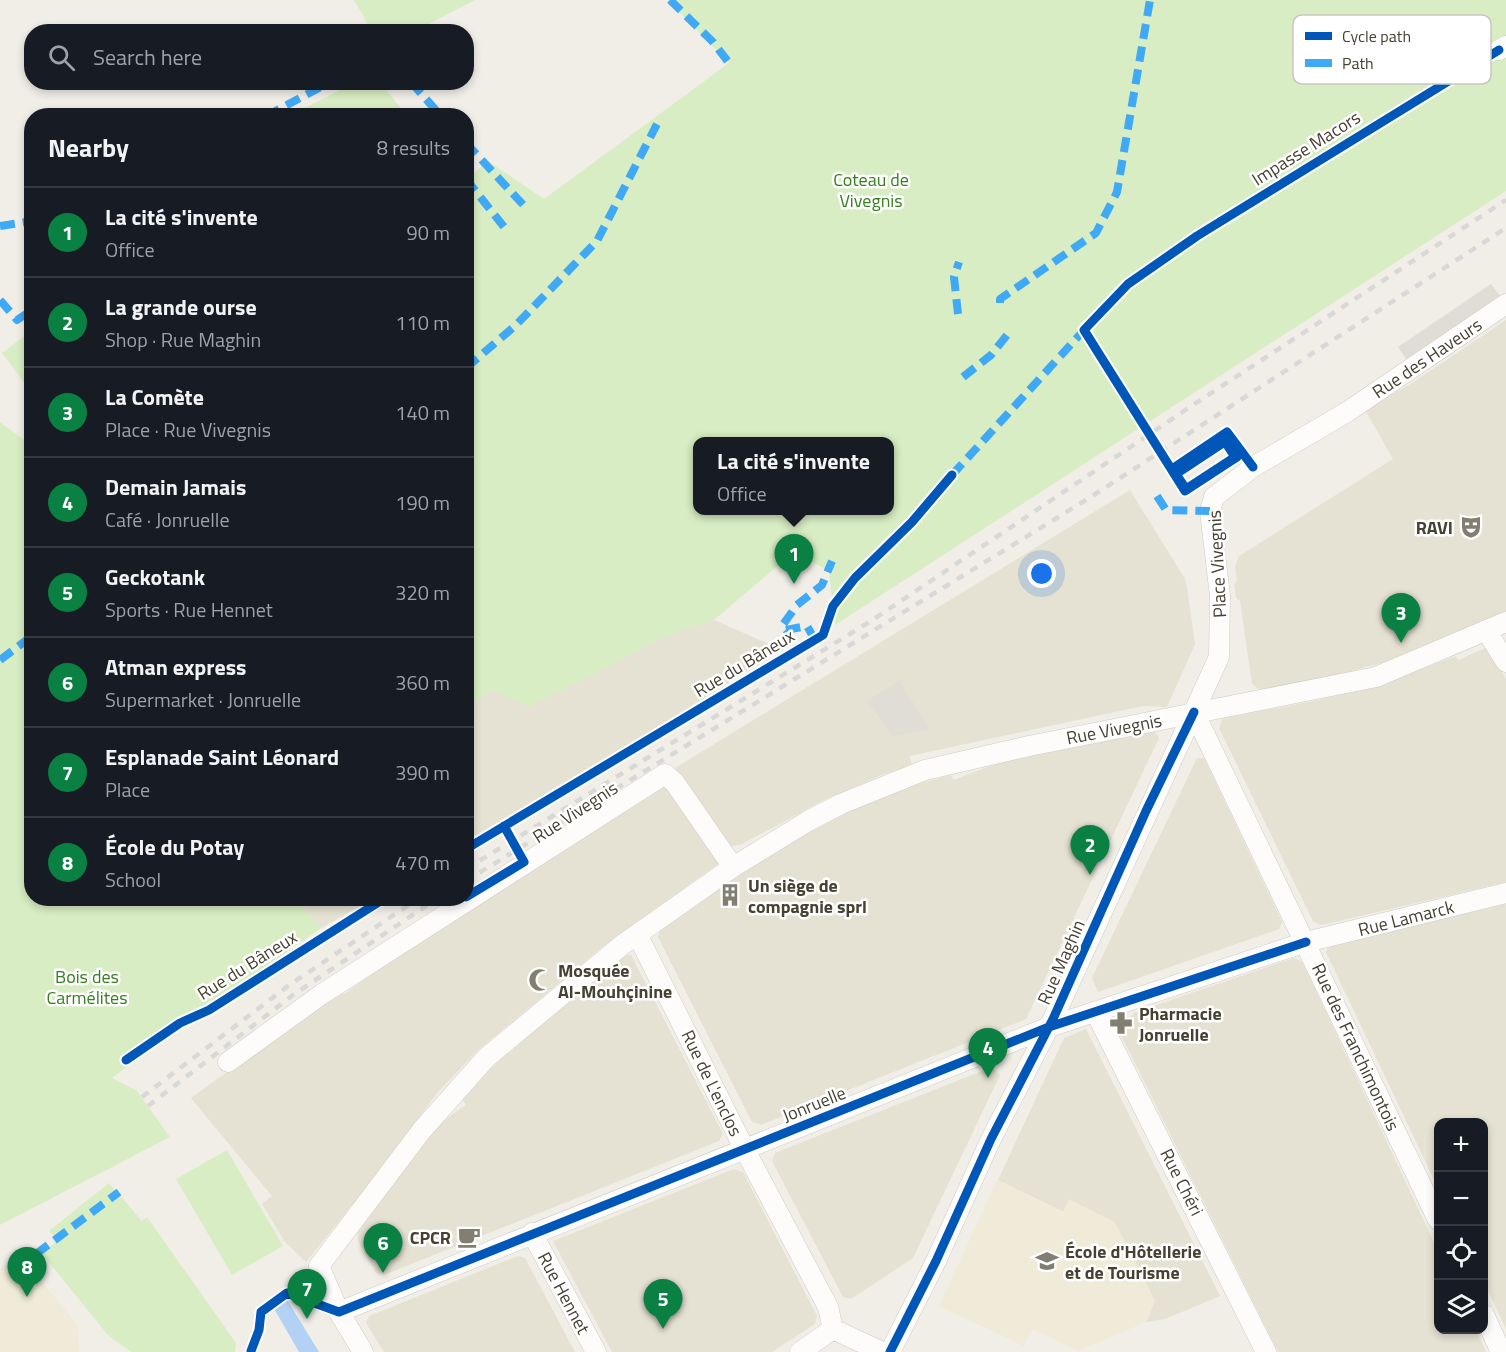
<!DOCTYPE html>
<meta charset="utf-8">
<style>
body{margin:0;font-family:"Titillium Web",sans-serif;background:#20242c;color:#f1f3f6}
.controls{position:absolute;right:18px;bottom:18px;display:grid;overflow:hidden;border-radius:12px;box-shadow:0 3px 9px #0003}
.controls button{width:54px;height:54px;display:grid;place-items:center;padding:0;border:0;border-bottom:2px solid #363941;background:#171b24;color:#f1f3f6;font:30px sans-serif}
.you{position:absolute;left:1042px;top:574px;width:21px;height:21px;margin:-15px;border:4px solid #fff;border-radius:50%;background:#1a73e8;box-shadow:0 0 0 9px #1a73e833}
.badge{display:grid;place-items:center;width:39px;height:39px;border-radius:50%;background:#0b8043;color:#fff;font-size:20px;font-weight:700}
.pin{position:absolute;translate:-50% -50px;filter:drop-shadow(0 2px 3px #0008)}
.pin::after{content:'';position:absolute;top:32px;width:21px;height:18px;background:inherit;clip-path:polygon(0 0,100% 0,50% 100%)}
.popup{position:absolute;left:693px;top:437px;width:201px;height:78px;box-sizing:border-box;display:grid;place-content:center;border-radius:12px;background:#171b24;filter:drop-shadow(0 2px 4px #0005);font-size:20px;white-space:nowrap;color:#9ea1a6}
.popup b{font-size:22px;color:#f1f3f6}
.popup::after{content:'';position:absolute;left:50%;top:100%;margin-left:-12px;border:12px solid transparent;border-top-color:#171b24}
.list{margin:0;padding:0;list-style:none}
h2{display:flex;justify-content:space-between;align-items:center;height:78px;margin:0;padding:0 24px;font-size:26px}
h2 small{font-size:20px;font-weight:400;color:#9ea1a6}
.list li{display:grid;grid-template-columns:39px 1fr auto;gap:18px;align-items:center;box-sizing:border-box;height:90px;padding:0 24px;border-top:2px solid #363941}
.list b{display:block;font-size:22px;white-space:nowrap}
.list p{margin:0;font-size:20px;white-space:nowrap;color:#9ea1a6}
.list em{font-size:20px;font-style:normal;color:#9ea1a6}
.icon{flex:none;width:33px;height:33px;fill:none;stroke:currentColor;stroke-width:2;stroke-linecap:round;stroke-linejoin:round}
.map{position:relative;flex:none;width:1506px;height:1352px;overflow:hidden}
.search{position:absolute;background:#171b24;box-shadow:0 3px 9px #0003;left:24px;top:24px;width:450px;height:66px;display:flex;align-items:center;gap:15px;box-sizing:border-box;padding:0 21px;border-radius:24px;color:#9ea1a6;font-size:22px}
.panel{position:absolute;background:#171b24;box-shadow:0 3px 9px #0003;left:24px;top:108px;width:450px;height:798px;border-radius:24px}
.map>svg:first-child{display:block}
.residential{fill:#e5e1d3}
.education{fill:#efebd8}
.green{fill:#d8edc3;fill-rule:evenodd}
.parking{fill:#dfddd6}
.water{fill:#b2d1f4}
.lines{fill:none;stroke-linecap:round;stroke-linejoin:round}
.minor-casing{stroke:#ceccc4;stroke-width:21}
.minor{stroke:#fdfcfb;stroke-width:20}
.rail{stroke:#d8d8d7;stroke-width:4.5;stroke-dasharray:8 8;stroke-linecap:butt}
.quiet{stroke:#3fa9f5;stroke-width:8;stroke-dasharray:15 8;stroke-linecap:butt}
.cycleway-casing{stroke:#fff;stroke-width:13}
.cycleway{stroke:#0057b8;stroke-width:9}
.labels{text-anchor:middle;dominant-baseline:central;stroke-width:5;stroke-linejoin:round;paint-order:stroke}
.street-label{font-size:18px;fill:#464132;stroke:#fff}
.park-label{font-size:18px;fill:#377e1f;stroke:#fff}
.poi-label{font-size:18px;font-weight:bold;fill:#464132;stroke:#fff;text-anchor:start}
.key{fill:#fff;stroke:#c8c6c2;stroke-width:1.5}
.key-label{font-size:16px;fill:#464132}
</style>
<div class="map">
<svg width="1506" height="1352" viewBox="0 0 1506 1352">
<rect width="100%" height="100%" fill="#f0eee7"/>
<path class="residential" d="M 1506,320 L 1506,611 L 1386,662 L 1312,681 L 1260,690 L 1252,684 L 1240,601 L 1236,598 L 1234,584 L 1237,581 L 1235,567 L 1239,556 L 1393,459 L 1365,410 L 1412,383 Z
M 1130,490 L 1185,579 L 1187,587 L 1195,644 L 1167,707 L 1143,706 L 910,756 L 912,766 L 884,774 L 822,801 L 740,845 L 729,846 L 675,768 Z
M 714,620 L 769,644 L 772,655 L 523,812 L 467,845 L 466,706 L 494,690 Z
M 1487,647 L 1506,679 L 1506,882 L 1326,924 L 1320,925 L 1313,921 L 1219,728 L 1223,718 L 1314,701 L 1388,682 L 1456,656 L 1458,660 L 1461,659 Z
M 1154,731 L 1159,738 L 1026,1019 L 761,1125 L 752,1122 L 658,937 L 660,929 L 734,875 L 766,857 L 841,815 L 910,786 L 951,775 L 954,780 L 997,763 Z
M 1197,758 L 1204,758 L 1282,922 L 1279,929 L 1098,992 L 1092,978 Z
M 663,781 L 722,861 L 601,948 L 478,1050 L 437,1093 L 353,1207 L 351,1206 L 306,1262 L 285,1242 L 262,1204 L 272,1196 L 191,1098 L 340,991 L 344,994 L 438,928 L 545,863 Z
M 296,899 L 373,899 L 321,928 Z
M 1506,904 L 1506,1329 L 1484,1282 L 1484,1122 L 1438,1122 L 1438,1188 L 1326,952 L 1330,944 Z
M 622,955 L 631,955 L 723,1134 L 719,1141 L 384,1275 L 376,1273 L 358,1241 L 358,1231 L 387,1188 L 436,1126 L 466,1105 L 461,1097 L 476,1081 Z
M 1294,958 L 1301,961 L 1310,978 L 1438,1251 L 1438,1330 L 1476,1330 L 1486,1352 L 1278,1352 L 1116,1025 L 1119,1020 L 1133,1015 L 1133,1013 Z
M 1086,1029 L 1220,1296 L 1165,1319 L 1146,1322 L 1155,1301 L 1069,1200 L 1064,1212 L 998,1180 L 1064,1038 Z
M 992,1067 L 1000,1075 L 913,1258 L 851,1299 L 843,1297 L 772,1161 L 775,1153 Z
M 734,1169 L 743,1172 L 817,1316 L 815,1324 L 772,1352 L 612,1352 L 553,1241 Z
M 518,1256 L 525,1258 L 575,1352 L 384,1352 L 366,1323 L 369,1316 Z"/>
<path class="education" d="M 997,1180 L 1063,1212 L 1069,1199 L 1115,1222 L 1155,1301 L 1146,1322 L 1078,1351 L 1032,1329 L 1024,1346 L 939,1306 Z
M 19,1253 L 78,1326 L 79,1352 L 0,1352 L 0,1269 Z"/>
<path class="green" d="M 354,0 L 475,0 L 415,31 L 372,31 Z
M 668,0 L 1506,0 L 1506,191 L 835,625 L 829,571 L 794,552 L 714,620 L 667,636 L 529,707 L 494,690 L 467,706 L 467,179 L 488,161 L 544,199 L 729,63 ZM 698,442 L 890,442 L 890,510 L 698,510 Z
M 354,83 L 381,83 L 406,115 L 291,115 Z
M 31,331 L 31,392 L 2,353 Z
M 0,422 L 31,445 L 32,898 L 296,899 L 321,928 L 170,1034 L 112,1078 L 137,1091 L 170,1137 L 0,1225 Z
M 227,1150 L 283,1246 L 232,1275 L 176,1179 Z
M 109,1183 L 142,1221 L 147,1217 L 236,1343 L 235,1352 L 131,1352 L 108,1335 L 42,1254 L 58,1240 L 49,1231 Z"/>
<path class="parking" d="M 1491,284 L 1500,296 L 1406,359 L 1398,347 Z
M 899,681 L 930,729 L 892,736 L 867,701 Z"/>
<path class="water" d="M 286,1298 L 319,1352 L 299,1352 L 272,1305 Z"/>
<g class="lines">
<g class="minor-casing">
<path id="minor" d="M 1499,50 L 1506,46
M 1486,630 L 1506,662
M 1194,712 L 1438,1220
M 637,934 L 745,1150 L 828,1307 L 833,1329
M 1096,1013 L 1266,1352
M 228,1062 L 322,994 L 665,774 L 675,783 L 733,867
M 532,1233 L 596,1352
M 339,1312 L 1049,1027 L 1306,942 L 1506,893
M 1484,1315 L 1501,1352
M 833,1329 L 882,1352
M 363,1352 L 339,1312 L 319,1266 L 422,1130 L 486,1058 L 622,945 L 733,867 L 808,821 L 841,804 L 925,770 L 1029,746 L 1376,677 L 1506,622
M 800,1352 L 833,1329
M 890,1352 L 936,1261 L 991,1139 L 1053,1019 L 1219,657 L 1220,596 L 1210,511 L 1214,497 L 1253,467 L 1347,412 L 1506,304"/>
</g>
<use href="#minor" class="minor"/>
<path class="rail" d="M 466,869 L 871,621 L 1196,403 L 1506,200
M 466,881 L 1086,500 L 1506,228
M 142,1097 L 288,986 L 419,898
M 148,1106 L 293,995 L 438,898"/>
<path class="quiet" d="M 670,0 L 713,42 L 729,63
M 411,82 L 441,116
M 266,116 L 330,82
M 466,143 L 528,210
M 466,179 L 504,227
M 0,226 L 32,221
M 0,300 L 17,320 L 32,310
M 1000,303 L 1000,299 L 1096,233 L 1117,192 L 1150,0
M 958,314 L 954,277 L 959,262
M 466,368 L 516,325 L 597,241 L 657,124
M 963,377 L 991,355 L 1007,335
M 952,475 L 1084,330
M 1157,496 L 1166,510 L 1210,511
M 815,640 L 807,626 L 786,630 L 782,626 L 797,605 L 822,585 L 832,561
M 0,660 L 32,636
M 36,1254 L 119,1192"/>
<g class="cycleway-casing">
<path id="cycleway" d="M 1253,467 L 1227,432 L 1175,467 L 1178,471 L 1224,440 L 1235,457 L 1186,489 L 1176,474 L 1226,441 L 1237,457 L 1185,491 L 1084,330 L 1128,284 L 1197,236 L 1499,50
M 466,849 L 823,635 L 833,606 L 855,578 L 912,522 L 952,475
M 466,897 L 524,862 L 504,826
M 126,1060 L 180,1023 L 209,1010 L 385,898
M 251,1351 L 259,1330 L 261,1312 L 287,1293 L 339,1312 L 1049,1027 L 1306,942
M 890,1352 L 936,1261 L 991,1139 L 1053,1019 L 1146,811 L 1194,712"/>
</g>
<use href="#cycleway" class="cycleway"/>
</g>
<defs>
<g id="theatre-bare" transform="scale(1.8)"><path d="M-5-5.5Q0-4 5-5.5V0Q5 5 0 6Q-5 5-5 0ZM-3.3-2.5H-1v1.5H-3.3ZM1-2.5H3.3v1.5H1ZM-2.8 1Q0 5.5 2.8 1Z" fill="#827e71" stroke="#fff" stroke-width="2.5" paint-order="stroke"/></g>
<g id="building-bare" transform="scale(1.8)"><path d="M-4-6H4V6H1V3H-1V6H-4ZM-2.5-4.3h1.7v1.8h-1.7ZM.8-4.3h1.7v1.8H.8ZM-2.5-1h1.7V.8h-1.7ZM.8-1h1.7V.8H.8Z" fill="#827e71" stroke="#fff" stroke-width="2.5" paint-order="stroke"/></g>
<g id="mosque-bare" transform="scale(1.8)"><path d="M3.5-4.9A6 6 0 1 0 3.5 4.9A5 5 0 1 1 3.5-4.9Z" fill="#827e71" stroke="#fff" stroke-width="2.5" paint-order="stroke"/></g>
<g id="pharmacy-bare" transform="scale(1.8)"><path d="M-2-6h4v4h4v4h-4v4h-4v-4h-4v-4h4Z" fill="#827e71" stroke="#fff" stroke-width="2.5" paint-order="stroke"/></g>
<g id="cafe-bare" transform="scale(1.8)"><path d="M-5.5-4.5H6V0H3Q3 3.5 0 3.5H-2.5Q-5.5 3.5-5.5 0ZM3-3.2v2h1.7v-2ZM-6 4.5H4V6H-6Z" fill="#827e71" stroke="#fff" stroke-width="2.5" paint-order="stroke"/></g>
<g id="school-bare" transform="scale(1.8)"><path d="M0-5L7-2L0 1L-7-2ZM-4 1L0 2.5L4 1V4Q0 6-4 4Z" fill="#827e71" stroke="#fff" stroke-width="2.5" paint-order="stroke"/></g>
</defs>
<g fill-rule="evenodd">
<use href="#theatre-bare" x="1471" y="527"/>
<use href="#building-bare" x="730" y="895"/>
<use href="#mosque-bare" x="540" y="980"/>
<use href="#pharmacy-bare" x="1121" y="1023"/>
<use href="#cafe-bare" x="469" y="1237"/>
<use href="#school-bare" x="1047" y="1261"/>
</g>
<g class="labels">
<g class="street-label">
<text transform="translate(1306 148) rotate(-32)">Impasse Macors</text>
<text transform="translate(1427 358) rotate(-34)">Rue des Haveurs</text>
<text transform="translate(1217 564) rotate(-93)">Place Vivegnis</text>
<text transform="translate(744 663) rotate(-31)">Rue du Bâneux</text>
<text transform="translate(1114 729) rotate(-11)">Rue Vivegnis</text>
<text transform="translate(575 812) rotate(-33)">Rue Vivegnis</text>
<text transform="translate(1406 918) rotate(-14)">Rue Lamarck</text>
<text transform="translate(1061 962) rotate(-66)">Rue Maghin</text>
<text transform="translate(247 965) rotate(-32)">Rue du Bâneux</text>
<text transform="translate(1356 1047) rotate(65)">Rue des Franchimontois</text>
<text transform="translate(712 1083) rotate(64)">Rue de L'enclos</text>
<text transform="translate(814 1104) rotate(-22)">Jonruelle</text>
<text transform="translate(1182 1182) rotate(63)">Rue Chéri</text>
<text transform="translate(564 1293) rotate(62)">Rue Hennet</text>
</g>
<g class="park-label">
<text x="871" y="179">Coteau de<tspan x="871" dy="21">Vivegnis</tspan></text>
<text x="87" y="976">Bois des<tspan x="87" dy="21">Carmélites</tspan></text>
</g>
<g class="poi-label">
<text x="1453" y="527" text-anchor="end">RAVI</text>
<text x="748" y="885">Un siège de<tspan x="748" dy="21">compagnie sprl</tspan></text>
<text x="558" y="970">Mosquée<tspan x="558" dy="21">Al-Mouhçinine</tspan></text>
<text x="1139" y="1013">Pharmacie<tspan x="1139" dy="21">Jonruelle</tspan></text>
<text x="451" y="1237" text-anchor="end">CPCR</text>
<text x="1065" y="1251">École d'Hôtellerie<tspan x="1065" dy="21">et de Tourisme</tspan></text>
</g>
</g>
<rect x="1293" y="15" width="198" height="69" rx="9" class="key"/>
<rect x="1305" y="32" width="27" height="8" fill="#0057b8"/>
<rect x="1305" y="59" width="27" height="8" fill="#3fa9f5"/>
<g class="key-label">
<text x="1342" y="42">Cycle path</text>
<text x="1342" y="69">Path</text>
</g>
</svg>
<div class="controls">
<button>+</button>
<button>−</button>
<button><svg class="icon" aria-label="locate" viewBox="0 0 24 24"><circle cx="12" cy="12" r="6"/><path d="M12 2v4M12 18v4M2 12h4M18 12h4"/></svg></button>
<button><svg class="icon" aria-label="layers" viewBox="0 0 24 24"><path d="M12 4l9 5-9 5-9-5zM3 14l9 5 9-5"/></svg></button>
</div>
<div class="you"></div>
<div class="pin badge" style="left:794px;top:584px">1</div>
<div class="popup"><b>La cité s'invente</b>Office</div>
<div class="pin badge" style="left:1090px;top:875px">2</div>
<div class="pin badge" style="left:1401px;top:643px">3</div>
<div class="pin badge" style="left:988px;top:1078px">4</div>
<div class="pin badge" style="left:663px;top:1329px">5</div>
<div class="pin badge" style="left:383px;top:1273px">6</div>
<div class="pin badge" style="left:307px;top:1319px">7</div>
<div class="pin badge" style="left:27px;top:1297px">8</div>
<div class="search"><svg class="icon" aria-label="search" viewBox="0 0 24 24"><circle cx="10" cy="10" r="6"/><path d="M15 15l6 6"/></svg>Search here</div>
<section class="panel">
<h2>Nearby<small>8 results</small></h2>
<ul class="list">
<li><span class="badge">1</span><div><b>La cité s'invente</b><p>Office</p></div><em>90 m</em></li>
<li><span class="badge">2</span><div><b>La grande ourse</b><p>Shop · Rue Maghin</p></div><em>110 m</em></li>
<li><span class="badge">3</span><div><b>La Comète</b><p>Place · Rue Vivegnis</p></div><em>140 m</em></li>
<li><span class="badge">4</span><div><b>Demain Jamais</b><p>Café · Jonruelle</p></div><em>190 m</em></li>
<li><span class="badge">5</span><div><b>Geckotank</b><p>Sports · Rue Hennet</p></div><em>320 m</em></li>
<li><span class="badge">6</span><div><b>Atman express</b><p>Supermarket · Jonruelle</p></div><em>360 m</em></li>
<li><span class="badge">7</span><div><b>Esplanade Saint Léonard</b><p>Place</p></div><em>390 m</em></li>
<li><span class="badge">8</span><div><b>École du Potay</b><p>School</p></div><em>470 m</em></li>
</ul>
</section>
</div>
